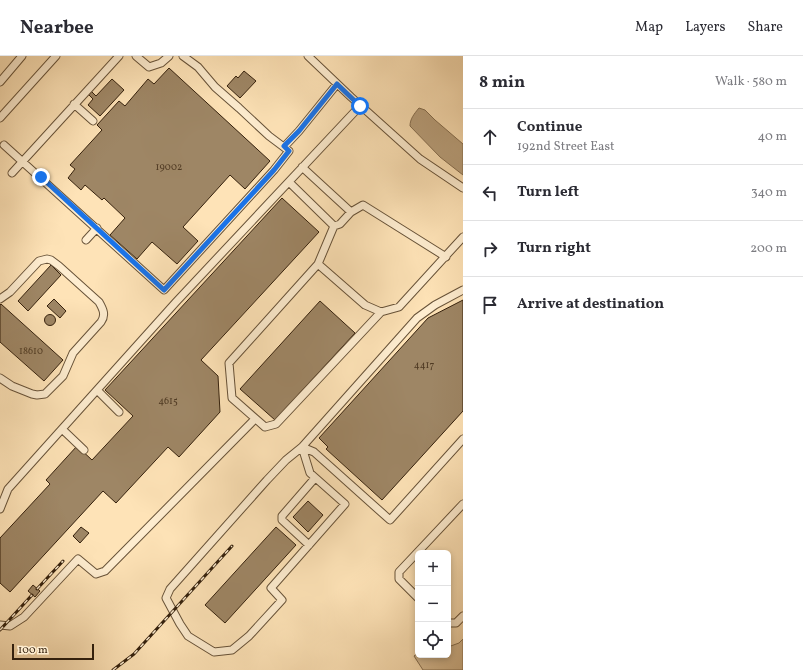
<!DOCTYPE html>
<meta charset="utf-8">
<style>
body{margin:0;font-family:Vollkorn,serif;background:#f2f2f3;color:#2b2b33}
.controls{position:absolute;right:12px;bottom:12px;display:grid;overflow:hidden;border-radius:6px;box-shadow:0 2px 6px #0003}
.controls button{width:36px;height:36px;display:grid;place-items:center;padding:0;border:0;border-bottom:1px solid #e1e1e2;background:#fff;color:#2b2b33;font:20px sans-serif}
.scale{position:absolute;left:12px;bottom:10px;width:82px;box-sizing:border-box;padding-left:4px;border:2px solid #35210d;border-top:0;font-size:11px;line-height:14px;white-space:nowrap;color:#35210d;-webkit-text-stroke:3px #feedd0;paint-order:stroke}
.stop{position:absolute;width:12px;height:12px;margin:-9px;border:3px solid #1a73e8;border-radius:50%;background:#fff}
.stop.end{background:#1a73e8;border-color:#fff;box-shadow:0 1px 4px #0008}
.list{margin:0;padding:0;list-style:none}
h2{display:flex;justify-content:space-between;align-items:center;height:52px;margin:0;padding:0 16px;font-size:17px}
h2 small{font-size:13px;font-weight:400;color:#7c7c81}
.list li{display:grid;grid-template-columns:26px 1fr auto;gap:12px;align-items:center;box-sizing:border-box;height:56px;padding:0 16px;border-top:1px solid #e1e1e2}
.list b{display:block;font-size:15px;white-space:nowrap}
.list p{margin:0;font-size:13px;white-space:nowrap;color:#7c7c81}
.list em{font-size:13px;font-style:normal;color:#7c7c81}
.icon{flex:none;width:22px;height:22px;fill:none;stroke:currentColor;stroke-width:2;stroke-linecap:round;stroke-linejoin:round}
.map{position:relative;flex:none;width:463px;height:614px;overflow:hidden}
header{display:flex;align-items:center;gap:24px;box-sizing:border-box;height:56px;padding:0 20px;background:#fff;border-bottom:1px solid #e1e1e2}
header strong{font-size:19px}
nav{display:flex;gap:22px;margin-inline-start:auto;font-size:14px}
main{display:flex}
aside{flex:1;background:#fff}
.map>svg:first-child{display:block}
.green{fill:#dcc29a;stroke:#887254}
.water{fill:#baa17d;stroke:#856e50}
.building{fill:#9e8665;stroke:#35210d}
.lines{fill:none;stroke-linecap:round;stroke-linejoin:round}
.minor-casing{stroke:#675238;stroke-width:9}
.minor{stroke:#feedd0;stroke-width:7}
.rail-casing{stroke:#35210d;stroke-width:3}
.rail{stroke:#feedd0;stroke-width:1.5;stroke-dasharray:4.5;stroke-linecap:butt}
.route{stroke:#1a73e8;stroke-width:5}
.labels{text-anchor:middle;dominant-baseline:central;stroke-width:3;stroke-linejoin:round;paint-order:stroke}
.number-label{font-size:10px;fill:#4f3a23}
</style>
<header>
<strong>Nearbee</strong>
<nav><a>Map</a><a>Layers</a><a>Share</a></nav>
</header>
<main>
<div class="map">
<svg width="463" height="614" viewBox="0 0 463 614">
<rect width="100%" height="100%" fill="#fee3b7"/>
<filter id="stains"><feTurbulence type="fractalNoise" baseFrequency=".005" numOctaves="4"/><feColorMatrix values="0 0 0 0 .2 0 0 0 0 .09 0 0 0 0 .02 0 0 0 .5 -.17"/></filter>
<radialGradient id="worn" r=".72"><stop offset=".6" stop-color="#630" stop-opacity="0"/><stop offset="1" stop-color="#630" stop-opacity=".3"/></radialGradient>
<path class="green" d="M 463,583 L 463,614 L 423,614 L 414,600 L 418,597 L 418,599 L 448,599 L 448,591 L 459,587 Z"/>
<path class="water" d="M 419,52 L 425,54 L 435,64 L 463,88 L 463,119 L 440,101 L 410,70 C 410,63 414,58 419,52 Z"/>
<path class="building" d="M 169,12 L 270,105 L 245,133 L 230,119 L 183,171 L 198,185 L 177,208 L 152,186 L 137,203 L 110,179 L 125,162 L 104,142 L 102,144 L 85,129 L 81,134 L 68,122 L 75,113 L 70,109 L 102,74 L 97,69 L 119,45 L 125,50 L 148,23 L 154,28 Z
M 244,15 L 256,25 L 240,42 L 227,30 L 236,20 L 238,22 Z
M 112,23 L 124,34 L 100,60 L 88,49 L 93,43 L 88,38 L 91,35 L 96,40 Z
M 282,142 L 319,176 L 201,304 L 218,320 L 220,356 L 179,401 L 168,391 L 116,447 L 103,435 L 10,536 L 0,527 L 0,482 L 50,428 L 46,424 L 77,390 L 92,404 L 133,360 L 105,334 Z
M 51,209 L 61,219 L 28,255 L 18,245 Z
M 54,243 L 66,255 L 60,262 L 47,250 Z
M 463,244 L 463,355 L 382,444 L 326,393 L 328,391 L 319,382 L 428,262 Z
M 320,245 L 355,277 L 275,364 L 240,333 Z
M 1,248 L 63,304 L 44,325 L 0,286 L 0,249 Z
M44.5 264a5.5 5.5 0 1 1 11 0a5.5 5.5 0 1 1-11 0Z
M 308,445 L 323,459 L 308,476 L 293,461 Z
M 81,471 L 89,477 L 80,487 L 73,480 Z
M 276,471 L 296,489 L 225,567 L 205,549 Z
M 33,529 L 40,535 L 35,541 L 28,535 Z"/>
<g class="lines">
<g class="minor-casing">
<path id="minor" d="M 136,0 L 149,11 L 161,7 L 169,0
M 308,0 L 351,41 L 420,103 L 463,132
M 0,26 L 22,0
M 74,48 L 93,65
M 0,62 L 56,0
M 4,89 L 164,234 L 274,114 L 289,95 L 269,80 L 239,52 L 215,31 L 198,11 L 183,0
M 284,91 L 299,75 L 337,28
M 302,111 L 351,156
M 12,117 L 119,0
M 289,126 L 334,170
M 86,184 L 97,172
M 446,201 L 363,149 L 351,156 L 340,168 L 334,170 L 318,208 L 229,307 L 232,342 L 265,371 L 276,368 L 381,256 L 399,251 L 463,181
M 318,208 L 365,249 L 381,256
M 0,243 L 10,236 L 39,205 L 47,203 L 51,204 L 59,210 L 99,246 C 103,253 106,259 101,266 L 73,297 L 63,320 L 45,338 L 37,339 L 32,338 L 12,330 L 0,322
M 97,334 L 119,356
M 62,373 L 84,394
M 302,391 L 310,417 L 345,448 L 271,532 L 282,544 L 249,580 L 232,594 L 214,596 L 188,580 L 180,568 L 166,542 L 170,533 L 267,424 L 286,404 L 302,391 L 417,262 L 435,249 L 463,234
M 302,391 L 314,396 L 390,464 L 463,383
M 0,453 L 8,433 L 176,246 L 360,50
M 309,489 L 282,464 L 282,460 L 315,422
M 418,542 L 399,523 L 399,516 L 463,448
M 448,567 L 456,567 L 463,560
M 0,569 L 10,570 L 24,561 L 78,503 L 96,518 L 105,515 L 255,363"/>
</g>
<use href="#minor" class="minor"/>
<g class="rail-casing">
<path id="rail" d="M 37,533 L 63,505
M 0,574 L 32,539
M 113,614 L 134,598 L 232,490"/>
</g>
<use href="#rail" class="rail"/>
</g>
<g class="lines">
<path class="route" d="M 41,121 L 164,234 L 274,114 L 289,95 L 284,90 L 299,75 L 337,28 L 360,50"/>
</g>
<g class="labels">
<g class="number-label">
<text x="169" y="111">19002</text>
<text x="31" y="295">18610</text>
<text x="424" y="309">4417</text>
<text x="168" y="345">4615</text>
</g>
</g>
<rect width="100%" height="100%" filter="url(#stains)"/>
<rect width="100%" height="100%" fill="url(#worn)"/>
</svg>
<div class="controls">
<button>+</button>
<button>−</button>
<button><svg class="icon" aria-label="locate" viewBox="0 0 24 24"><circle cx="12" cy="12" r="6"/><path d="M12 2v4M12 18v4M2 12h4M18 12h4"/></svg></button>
</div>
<div class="scale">100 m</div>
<div class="stop" style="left:360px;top:50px"></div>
<div class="stop end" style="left:41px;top:121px"></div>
</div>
<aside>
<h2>8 min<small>Walk · 580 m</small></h2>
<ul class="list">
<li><svg class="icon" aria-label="ahead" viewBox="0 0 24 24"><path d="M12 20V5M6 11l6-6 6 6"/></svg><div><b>Continue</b><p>192nd Street East</p></div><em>40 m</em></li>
<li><svg class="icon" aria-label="left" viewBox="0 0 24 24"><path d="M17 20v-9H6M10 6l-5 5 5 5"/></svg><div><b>Turn left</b></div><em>340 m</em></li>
<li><svg class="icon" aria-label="right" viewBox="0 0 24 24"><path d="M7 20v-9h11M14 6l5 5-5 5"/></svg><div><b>Turn right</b></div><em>200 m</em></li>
<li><svg class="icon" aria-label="arrive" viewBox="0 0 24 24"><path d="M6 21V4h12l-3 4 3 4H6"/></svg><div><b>Arrive at destination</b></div></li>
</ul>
</aside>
</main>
